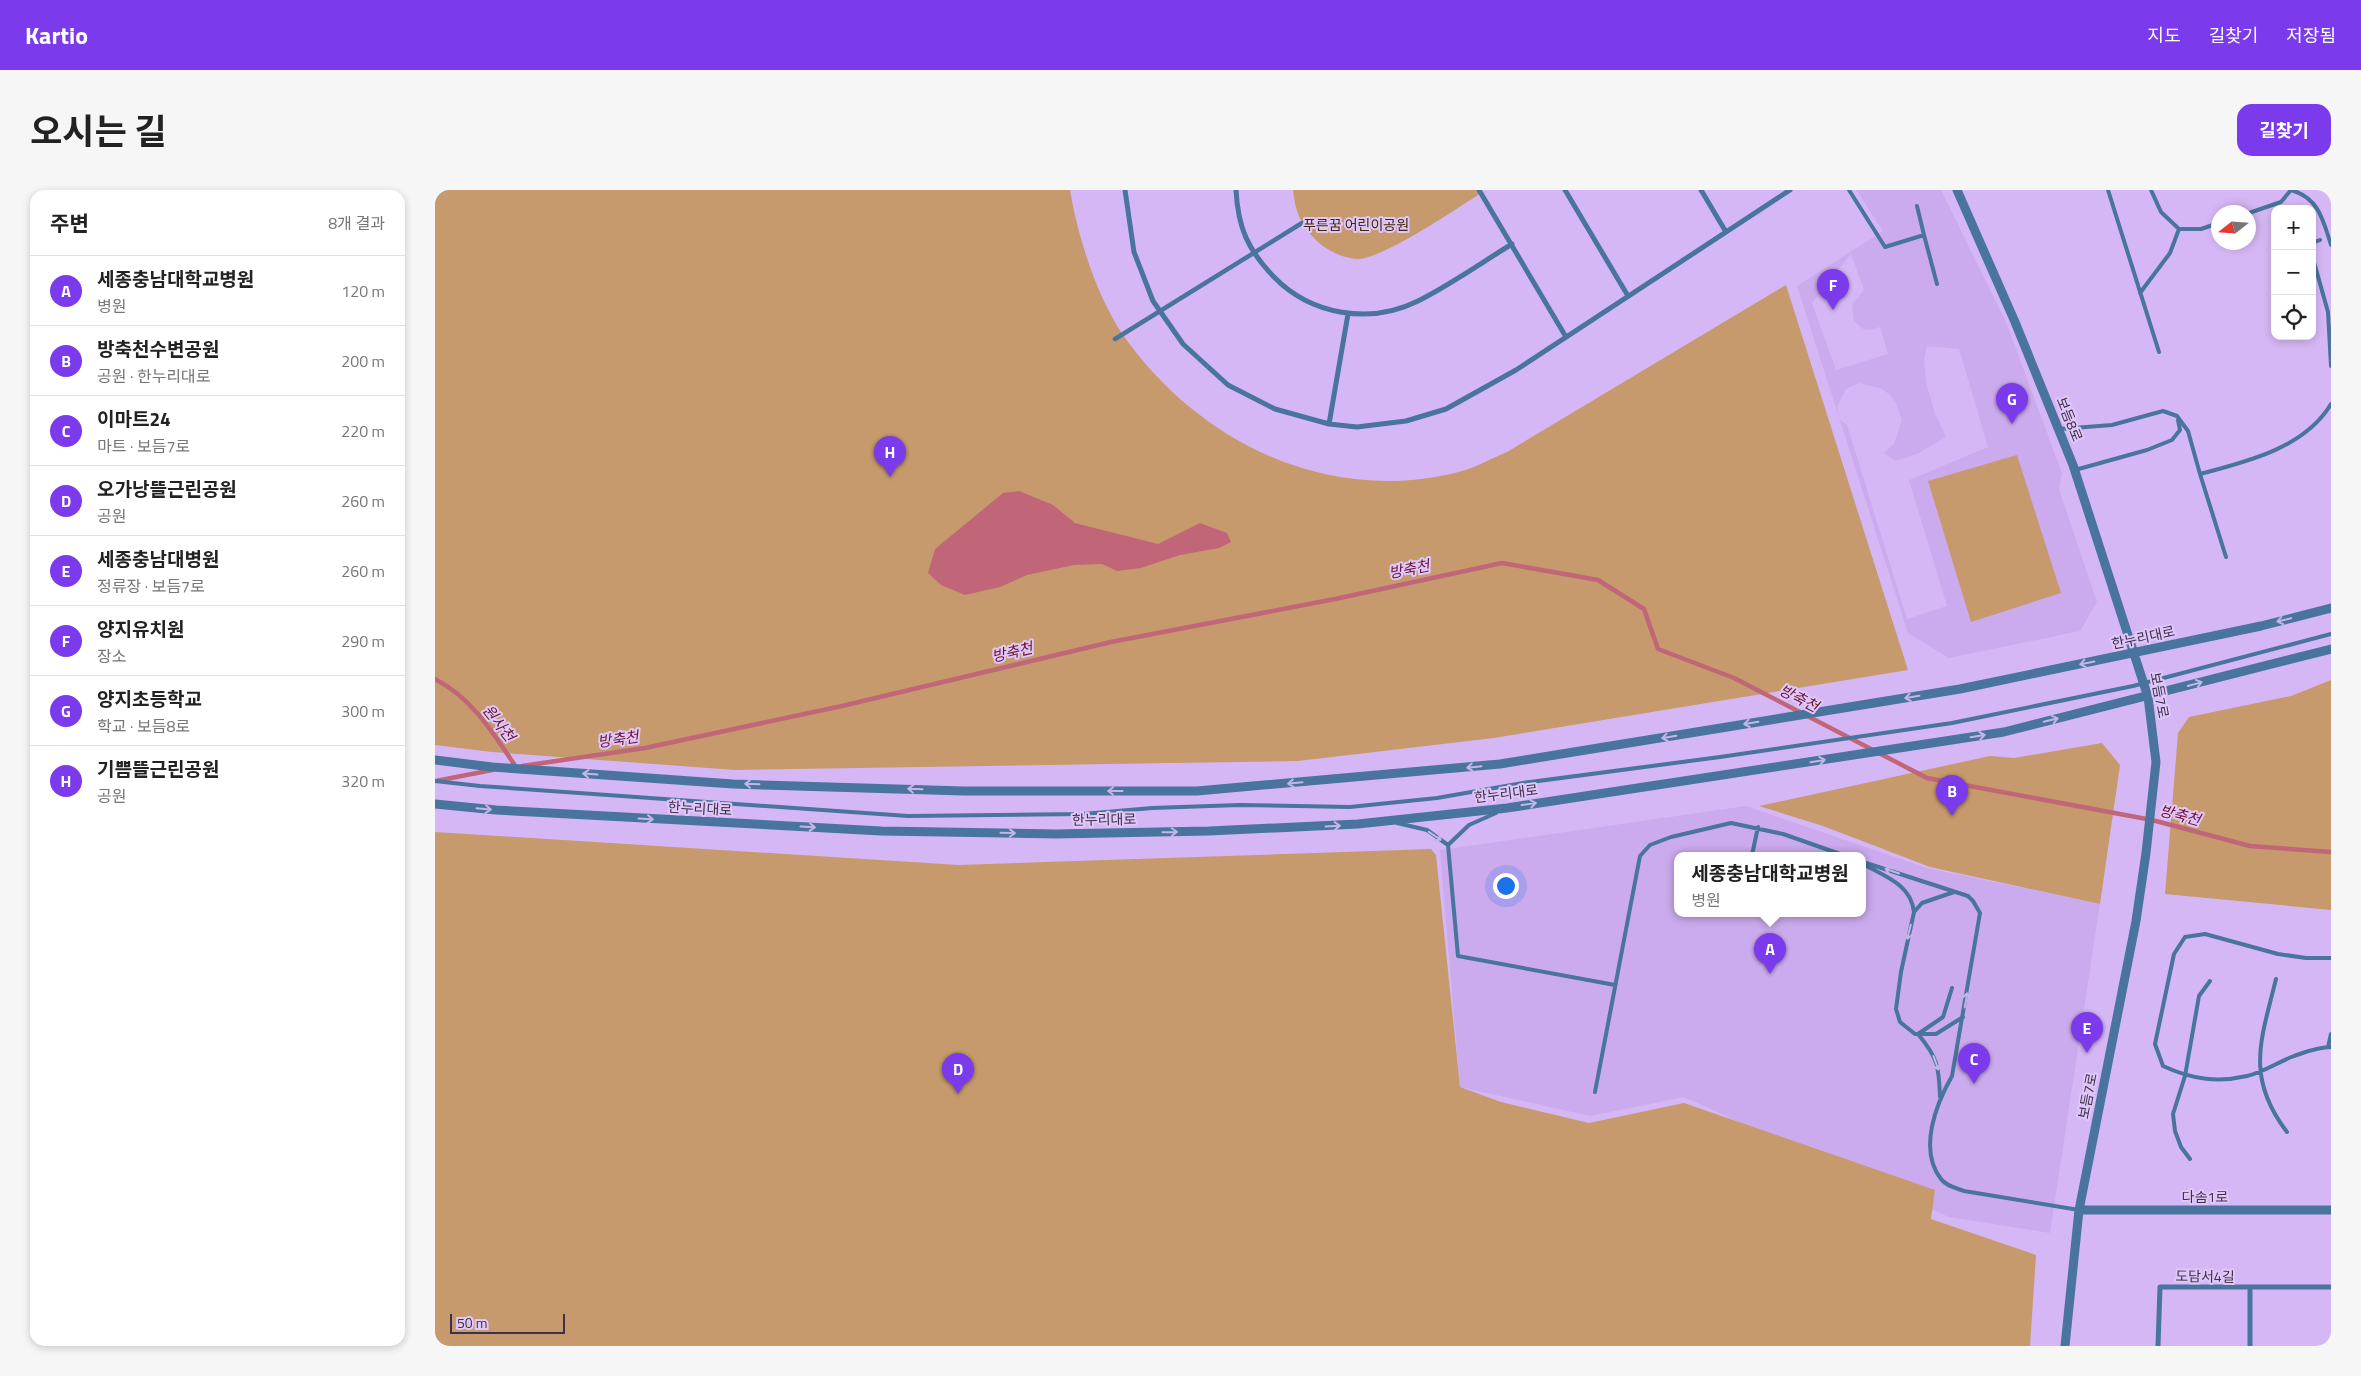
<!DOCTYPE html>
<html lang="ko">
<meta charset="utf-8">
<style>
body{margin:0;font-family:"Titillium Web","Noto Sans KR",sans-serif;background:#f6f6f6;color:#222}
.controls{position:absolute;right:15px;top:15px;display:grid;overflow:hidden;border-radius:10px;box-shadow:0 2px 8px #0003}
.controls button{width:45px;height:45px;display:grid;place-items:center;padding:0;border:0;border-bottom:1px solid #e0e0e0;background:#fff;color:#222;font:25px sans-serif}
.compass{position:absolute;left:1776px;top:15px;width:45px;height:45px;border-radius:50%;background:#fff;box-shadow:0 2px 8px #0003;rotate:253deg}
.scale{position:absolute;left:15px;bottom:12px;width:115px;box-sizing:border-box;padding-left:5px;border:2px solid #3d3049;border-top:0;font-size:14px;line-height:18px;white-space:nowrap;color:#3d3049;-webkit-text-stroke:4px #e0c7fa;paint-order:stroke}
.you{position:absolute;left:1070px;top:695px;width:18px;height:18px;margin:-12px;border:4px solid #fff;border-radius:50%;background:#1a73e8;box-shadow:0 0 0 8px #1a73e833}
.badge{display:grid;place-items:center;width:32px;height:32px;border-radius:50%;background:#7c3aed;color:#fff;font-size:16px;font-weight:700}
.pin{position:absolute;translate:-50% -41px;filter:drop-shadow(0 1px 2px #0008)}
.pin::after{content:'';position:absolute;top:26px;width:18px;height:15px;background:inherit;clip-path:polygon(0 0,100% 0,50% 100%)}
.popup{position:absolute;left:1239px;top:662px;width:192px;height:65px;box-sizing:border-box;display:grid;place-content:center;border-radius:10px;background:#fff;filter:drop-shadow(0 1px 4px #0005);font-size:16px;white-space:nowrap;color:#767676}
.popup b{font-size:19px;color:#222}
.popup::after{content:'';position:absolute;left:50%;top:100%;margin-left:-10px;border:10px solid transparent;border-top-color:#fff}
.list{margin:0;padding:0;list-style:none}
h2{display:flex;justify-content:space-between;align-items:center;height:65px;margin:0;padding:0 20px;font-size:21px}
h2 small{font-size:16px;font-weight:400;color:#767676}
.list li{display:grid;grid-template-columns:32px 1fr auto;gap:15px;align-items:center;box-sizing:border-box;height:70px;padding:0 20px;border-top:1px solid #e0e0e0}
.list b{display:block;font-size:19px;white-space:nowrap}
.list p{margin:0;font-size:16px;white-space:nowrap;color:#767676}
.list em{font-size:16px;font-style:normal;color:#767676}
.icon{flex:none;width:28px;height:28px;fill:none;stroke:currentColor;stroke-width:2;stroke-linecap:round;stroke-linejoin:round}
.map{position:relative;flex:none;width:1896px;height:1156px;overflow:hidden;border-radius:15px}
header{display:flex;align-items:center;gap:30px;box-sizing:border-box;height:70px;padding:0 25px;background:#7c3aed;color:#fff}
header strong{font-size:24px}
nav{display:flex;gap:28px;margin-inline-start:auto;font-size:18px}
.intro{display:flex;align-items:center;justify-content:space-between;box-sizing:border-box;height:120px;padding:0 30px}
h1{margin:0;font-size:35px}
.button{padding:12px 22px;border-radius:15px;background:#7c3aed;color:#fff;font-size:18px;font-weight:700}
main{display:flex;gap:30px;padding:0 30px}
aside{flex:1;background:#fff;border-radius:15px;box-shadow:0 2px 8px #0003}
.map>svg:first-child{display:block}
.built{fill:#cae;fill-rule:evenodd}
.green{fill:#c69a6c}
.water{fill:#c16679}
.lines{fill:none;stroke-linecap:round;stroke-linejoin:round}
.stream{stroke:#c16679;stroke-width:4.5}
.service{stroke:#48749d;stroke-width:4}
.pedestrian{stroke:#48749d;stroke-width:4.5}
.minor{stroke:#48749d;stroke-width:5}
.tertiary{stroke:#48749d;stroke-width:9}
.service-bridge{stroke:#48749d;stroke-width:4}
.oneway{stroke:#c2b6e7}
.labels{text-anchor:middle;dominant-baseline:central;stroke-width:4;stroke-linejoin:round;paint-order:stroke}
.park-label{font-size:14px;fill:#412707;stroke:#e0c7fa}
.street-label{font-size:14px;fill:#3d3049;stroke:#e0c7fa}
.water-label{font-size:15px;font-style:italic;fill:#6b1630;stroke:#e0c7fa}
</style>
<header>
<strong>Kartio</strong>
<nav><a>지도</a><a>길찾기</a><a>저장됨</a></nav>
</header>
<div class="intro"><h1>오시는 길</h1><a class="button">길찾기</a></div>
<main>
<aside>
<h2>주변<small>8개 결과</small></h2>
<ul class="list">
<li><span class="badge">A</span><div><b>세종충남대학교병원</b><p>병원</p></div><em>120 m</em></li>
<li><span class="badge">B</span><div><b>방축천수변공원</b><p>공원 · 한누리대로</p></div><em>200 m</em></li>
<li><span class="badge">C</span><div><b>이마트24</b><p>마트 · 보듬7로</p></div><em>220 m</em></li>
<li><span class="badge">D</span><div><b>오가낭뜰근린공원</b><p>공원</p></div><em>260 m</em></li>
<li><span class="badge">E</span><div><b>세종충남대병원</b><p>정류장 · 보듬7로</p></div><em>260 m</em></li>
<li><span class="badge">F</span><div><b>양지유치원</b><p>장소</p></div><em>290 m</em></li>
<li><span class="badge">G</span><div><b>양지초등학교</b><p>학교 · 보듬8로</p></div><em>300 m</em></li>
<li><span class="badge">H</span><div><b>기쁨뜰근린공원</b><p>공원</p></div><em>320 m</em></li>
</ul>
</aside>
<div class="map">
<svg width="1896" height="1156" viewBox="0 0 1896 1156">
<rect width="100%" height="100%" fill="#d6b7f5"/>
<path class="built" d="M 1421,0 L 1506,0 L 1571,132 L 1627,283 L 1624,299 L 1662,412 L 1645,441 L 1514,468 L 1473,443 L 1362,96 L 1448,41 ZM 1416,64 L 1429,100 L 1417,115 L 1419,131 L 1428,139 L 1435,140 L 1445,137 L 1453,164 L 1401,180 L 1377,113 ZM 1492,156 L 1524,159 L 1553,257 L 1474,290 L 1512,416 L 1472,429 L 1412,235 L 1405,230 L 1402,217 L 1411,199 L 1424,193 L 1447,199 L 1455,205 L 1461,213 L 1467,230 L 1459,254 L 1449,263 L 1460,271 L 1482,264 L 1511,247 L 1500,224 L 1491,192 L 1489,170 Z
M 1311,616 L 1492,678 L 1665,714 L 1615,1043 L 1514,1027 L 1249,907 L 1155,926 L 1025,897 L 1005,660 ZM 1242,665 L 1428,665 L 1428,723 L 1242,723 Z"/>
<path class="green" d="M 0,0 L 635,0 C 643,47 661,105 688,145 C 764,253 895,317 1027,281 C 1042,277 1057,268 1072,262 L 1351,95 L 1473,480 L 1059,548 L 863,571 L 300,580 L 57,562 L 0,555 Z
M 858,0 L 1044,0 L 1046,3 C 1023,18 946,70 922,69 C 907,68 891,60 881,50 C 866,36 860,21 858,0 Z
M 1582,265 L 1626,403 L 1536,432 L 1493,291 Z
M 1896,490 L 1896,720 L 1730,704 L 1743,543 L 1754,527 L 1856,506 Z
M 1667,553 L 1685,575 L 1665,714 L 1495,677 L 1388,636 L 1324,616 L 1555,566 L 1579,568 Z
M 0,642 L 524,675 L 996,659 L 1001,665 L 1025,897 L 1066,912 L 1154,933 L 1249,913 L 1500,1000 L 1496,1029 L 1601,1065 L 1595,1156 L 0,1156 Z"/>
<path class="water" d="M 584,301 L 618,315 L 640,333 L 723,354 L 765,333 L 792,343 L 796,352 L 784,358 L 745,365 L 706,378 L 682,381 L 667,374 L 639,375 L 592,385 L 565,397 L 530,405 L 506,395 L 493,383 L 500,359 L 568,303 Z"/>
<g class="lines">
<path class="stream" d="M 0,489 C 38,509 58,543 81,577
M 87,576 L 210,558 L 407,516 L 676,452 L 900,409 L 1067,373 L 1163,390 L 1209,419 L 1223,459 L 1299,488 L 1492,588 L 1717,630 L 1815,656 L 1896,662
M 1,591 L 57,580"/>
<path class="service" d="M 1414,0 L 1450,57 L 1489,45 L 1502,94
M 1673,0 L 1724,162
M 1716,0 L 1726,22 L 1744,39 L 1766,39 L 1784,33
M 1856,0 C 1884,8 1888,30 1896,55
M 1482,16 L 1489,45
M 1814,23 L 1846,12 L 1856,0
M 1877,53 L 1885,50
M 1877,65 L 1893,122 L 1896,176
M 1705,103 L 1735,63 L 1744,39
M 1625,239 L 1677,235 L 1728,221 L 1742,226 L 1753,241 L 1765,284 C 1811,272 1870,258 1896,214
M 1640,280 L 1712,260 L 1737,250 L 1745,240 L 1743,230
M 1765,284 L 1791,367
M 0,591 L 45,596 L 473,626 L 648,624 L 717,618 L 805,615 L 915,617 L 1002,608 L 1088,593 L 1285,567
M 962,633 L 992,640 L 1013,655 L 1034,635 L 1061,623
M 1013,655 L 1023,766 L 1180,795
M 1317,665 L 1323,637
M 1428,672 L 1533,706 L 1538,711 L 1545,723 L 1517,886 C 1501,914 1483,960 1506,989 C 1511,996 1521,998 1529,1001 L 1644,1020
M 1428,674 C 1449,686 1476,694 1479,722
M 1519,702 L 1487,713 L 1479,722 L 1466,782 L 1461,819 L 1465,832 L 1480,844 L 1501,844 L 1528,827
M 1896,768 L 1871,768 L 1843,764 L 1770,744 L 1750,747 L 1739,764 L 1720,854 L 1728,876 C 1756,889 1782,893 1812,886 C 1827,883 1843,872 1859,866 C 1871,862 1882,857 1896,857
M 1841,789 C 1826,850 1810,887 1852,942
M 1893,857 L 1896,844
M 1160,902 L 1205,666 L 1215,655 L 1236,647 L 1296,633 L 1348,644 L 1408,665
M 1505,907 C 1504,877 1503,868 1483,844 L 1508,827 L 1517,798
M 1755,969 L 1746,957 L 1740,941 L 1738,924 L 1750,886 L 1764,806 L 1775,791"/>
<path class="pedestrian" d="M 680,149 L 867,33"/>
<path class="minor" d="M 690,0 L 699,62 L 718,111 L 748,154 L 793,195 L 840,219 L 894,234 L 922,237 L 971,231 L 1011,219 L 1081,180 L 1355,0
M 801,0 C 803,38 813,60 839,87 C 876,125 935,135 983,111 C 1015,95 1046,73 1077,54
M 1044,0 L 1131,147
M 1130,0 L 1193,106
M 1266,0 L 1291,42
M 894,234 L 913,124
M 1815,1097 L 1815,1156
M 1723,1156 L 1725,1097 L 1896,1097"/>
<path class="tertiary" d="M 1522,0 L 1580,132 L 1638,275 L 1713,507 L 1721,572 L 1711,663 L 1701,731 L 1644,1020 L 1630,1156
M 0,570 L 57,577 L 298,594 L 529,601 L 762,601 L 1065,574 L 1525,499 L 1826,436 L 1896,418
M 0,614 L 61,620 L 446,641 L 621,644 L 774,641 L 923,634 L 1072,618 L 1569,542 L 1896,459
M 1644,1020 L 1896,1020"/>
<path class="service-bridge" d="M 1285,567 L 1517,533 L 1698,496 L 1896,444"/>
</g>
<defs><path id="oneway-shaft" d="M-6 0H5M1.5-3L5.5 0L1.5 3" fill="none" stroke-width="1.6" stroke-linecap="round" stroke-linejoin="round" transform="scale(1.25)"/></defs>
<g class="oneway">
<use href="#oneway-shaft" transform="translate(1849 430) rotate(166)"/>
<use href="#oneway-shaft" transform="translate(1652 473) rotate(169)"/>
<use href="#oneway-shaft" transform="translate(1760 494) rotate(-15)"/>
<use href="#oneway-shaft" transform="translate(1477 507) rotate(171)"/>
<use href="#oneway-shaft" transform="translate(1616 530) rotate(-14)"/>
<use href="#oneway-shaft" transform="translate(1316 533) rotate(171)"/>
<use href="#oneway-shaft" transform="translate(1543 546) rotate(-9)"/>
<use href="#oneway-shaft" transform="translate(1234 547) rotate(171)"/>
<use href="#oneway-shaft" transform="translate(1383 571) rotate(-9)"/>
<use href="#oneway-shaft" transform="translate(1039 577) rotate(174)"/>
<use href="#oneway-shaft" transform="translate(155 584) rotate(-176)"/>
<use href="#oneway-shaft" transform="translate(860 593) rotate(175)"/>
<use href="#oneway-shaft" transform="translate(317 594) rotate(-178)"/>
<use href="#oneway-shaft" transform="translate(480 599) rotate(-178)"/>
<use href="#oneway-shaft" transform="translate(680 601) rotate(180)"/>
<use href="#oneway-shaft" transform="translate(1094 614) rotate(-8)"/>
<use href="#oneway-shaft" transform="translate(49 619) rotate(5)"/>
<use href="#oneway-shaft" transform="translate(211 629) rotate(3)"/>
<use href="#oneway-shaft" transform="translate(898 636) rotate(-3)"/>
<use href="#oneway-shaft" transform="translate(373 637) rotate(3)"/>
<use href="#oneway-shaft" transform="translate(735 642) rotate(-1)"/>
<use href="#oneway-shaft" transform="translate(573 643) rotate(1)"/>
<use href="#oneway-shaft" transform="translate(1000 646) rotate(34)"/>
<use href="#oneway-shaft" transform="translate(1457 681) rotate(-161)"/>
<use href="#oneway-shaft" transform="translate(1474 742) rotate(104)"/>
<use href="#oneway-shaft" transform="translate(1531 810) rotate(-80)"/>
<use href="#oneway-shaft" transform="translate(1501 873) rotate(70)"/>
</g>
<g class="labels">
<g class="park-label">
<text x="921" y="34">푸른꿈 어린이공원</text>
</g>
<g class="street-label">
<text transform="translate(1635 229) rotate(68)">보듬8로</text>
<text transform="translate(1708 447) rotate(-12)">한누리대로</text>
<text transform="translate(1725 505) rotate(79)">보듬7로</text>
<text transform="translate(1071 603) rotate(-7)">한누리대로</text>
<text transform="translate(265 618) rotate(3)">한누리대로</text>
<text transform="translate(669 629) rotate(-1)">한누리대로</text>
<text transform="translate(1652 906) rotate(-79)">보듬7로</text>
<text x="1770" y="1006">다솜1로</text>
<text transform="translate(1770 1086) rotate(1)">도담서4길</text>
</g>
<g class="water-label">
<text transform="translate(974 379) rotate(-11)">방축천</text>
<text transform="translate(577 462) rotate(-13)">방축천</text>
<text transform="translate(1364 508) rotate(27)">방축천</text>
<text transform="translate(64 533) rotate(52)">원사천</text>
<text transform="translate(183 549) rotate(-8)">방축천</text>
<text transform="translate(1745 625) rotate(15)">방축천</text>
</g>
</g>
</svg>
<div class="controls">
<button>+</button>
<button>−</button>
<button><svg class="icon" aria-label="locate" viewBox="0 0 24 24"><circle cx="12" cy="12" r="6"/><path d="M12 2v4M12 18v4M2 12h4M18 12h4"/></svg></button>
</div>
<svg class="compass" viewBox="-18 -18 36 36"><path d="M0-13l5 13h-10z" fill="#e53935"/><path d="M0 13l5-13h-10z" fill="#767676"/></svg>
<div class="scale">50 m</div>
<div class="you"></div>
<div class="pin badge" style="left:1335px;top:784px">A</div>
<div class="popup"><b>세종충남대학교병원</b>병원</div>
<div class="pin badge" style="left:1517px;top:626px">B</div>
<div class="pin badge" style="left:1539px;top:894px">C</div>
<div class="pin badge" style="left:523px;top:904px">D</div>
<div class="pin badge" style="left:1652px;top:863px">E</div>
<div class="pin badge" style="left:1398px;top:120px">F</div>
<div class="pin badge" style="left:1577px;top:234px">G</div>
<div class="pin badge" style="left:455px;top:287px">H</div>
</div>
</main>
